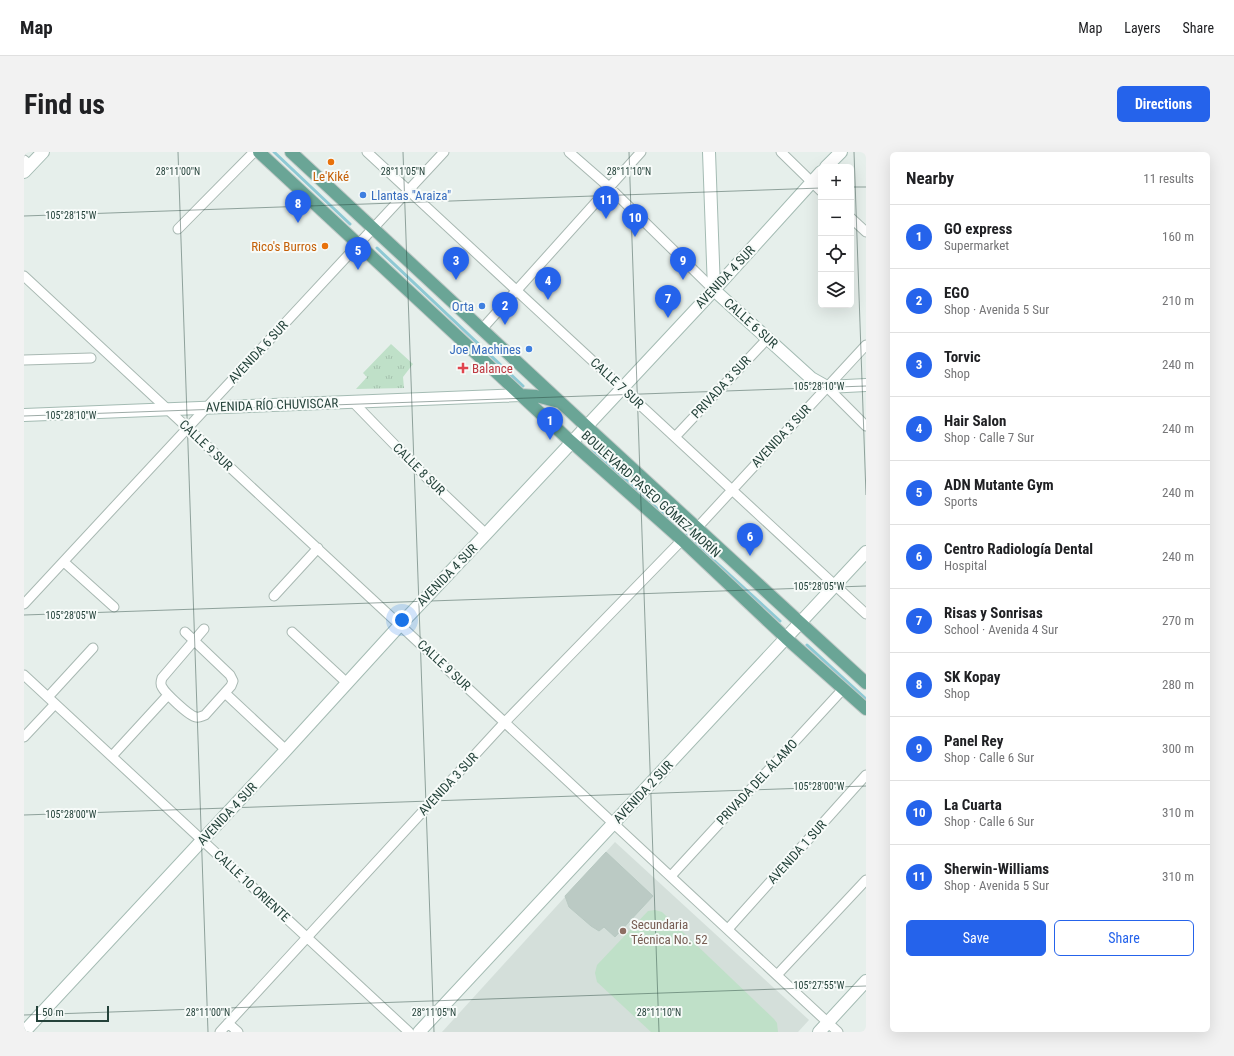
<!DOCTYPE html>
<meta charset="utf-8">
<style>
body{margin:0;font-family:"Roboto Condensed",sans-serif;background:#f2f2f2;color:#202124}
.controls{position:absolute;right:12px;top:12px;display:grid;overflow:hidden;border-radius:6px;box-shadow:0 4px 16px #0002}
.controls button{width:36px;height:36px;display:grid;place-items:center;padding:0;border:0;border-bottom:1px solid #e0e0e0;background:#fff;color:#202124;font:20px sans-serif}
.scale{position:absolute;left:12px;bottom:10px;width:73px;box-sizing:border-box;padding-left:4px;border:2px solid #24423a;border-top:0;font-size:11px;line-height:14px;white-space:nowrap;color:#24423a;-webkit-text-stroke:3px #f7fbf9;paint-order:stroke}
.you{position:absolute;left:378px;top:468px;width:14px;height:14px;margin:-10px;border:3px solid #fff;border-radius:50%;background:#1a73e8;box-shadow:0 0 0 6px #1a73e833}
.badge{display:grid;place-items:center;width:26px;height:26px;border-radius:50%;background:#2563eb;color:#fff;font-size:13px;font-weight:700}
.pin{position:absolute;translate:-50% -33px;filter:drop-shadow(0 1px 2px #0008)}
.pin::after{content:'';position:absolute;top:21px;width:14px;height:12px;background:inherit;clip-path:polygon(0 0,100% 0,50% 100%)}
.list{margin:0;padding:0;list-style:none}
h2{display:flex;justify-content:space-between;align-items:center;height:52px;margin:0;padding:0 16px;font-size:17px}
h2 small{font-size:13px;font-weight:400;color:#757577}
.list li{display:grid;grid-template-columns:26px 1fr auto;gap:12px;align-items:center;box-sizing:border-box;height:64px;padding:0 16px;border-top:1px solid #e0e0e0}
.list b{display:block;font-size:15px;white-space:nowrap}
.list p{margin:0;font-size:13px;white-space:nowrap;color:#757577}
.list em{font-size:13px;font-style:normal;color:#757577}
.actions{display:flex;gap:8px;padding:12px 16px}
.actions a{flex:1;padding:9px 0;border:1px solid #2563eb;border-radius:6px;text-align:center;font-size:14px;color:#2563eb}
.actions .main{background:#2563eb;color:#fff}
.icon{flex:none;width:22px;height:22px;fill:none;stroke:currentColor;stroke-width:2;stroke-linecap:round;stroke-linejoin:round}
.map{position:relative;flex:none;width:842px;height:880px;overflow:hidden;border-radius:6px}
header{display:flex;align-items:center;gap:24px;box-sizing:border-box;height:56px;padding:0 20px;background:#fff;border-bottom:1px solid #e0e0e0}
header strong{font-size:19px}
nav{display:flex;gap:22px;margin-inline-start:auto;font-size:14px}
.intro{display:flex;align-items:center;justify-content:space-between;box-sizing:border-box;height:96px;padding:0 24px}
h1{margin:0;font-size:28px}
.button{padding:10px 18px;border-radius:6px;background:#2563eb;color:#fff;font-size:14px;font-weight:700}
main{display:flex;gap:24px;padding:0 24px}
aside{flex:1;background:#fff;border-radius:6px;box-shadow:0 4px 16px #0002}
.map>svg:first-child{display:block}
.built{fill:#d4dfda}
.grass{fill:url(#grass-tufts)}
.pitch{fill:#bfe0c8}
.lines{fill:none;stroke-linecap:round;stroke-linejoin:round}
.stream{stroke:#8ec9d4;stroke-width:3}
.building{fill:#bbcac4;stroke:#b8c9c2}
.street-casing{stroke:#a8b8b2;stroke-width:11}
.secondary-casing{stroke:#a4bbb3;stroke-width:14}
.primary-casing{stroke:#c2cac8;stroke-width:14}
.street{stroke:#fff;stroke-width:9}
.secondary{stroke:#fff;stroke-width:12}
.primary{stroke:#6aa596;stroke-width:12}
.ticks{fill:none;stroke:#24423a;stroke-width:1;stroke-opacity:0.45}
.food-dot{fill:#e8710a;stroke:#f7fbf9;stroke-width:1.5}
.shop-dot{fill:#3f7fe0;stroke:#f7fbf9;stroke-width:1.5}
.health-dot{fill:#e0444e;stroke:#f7fbf9;stroke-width:1.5}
.education-dot{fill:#8d6e63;stroke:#f7fbf9;stroke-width:1.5}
.labels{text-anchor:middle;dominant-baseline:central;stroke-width:4;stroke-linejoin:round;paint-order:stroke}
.food-label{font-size:13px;fill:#c56008;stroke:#f7fbf9}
.shop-label{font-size:13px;fill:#366cbe;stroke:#f7fbf9;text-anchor:end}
.street-label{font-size:13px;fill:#24423a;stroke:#f7fbf9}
.health-label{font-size:13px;fill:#be3a42;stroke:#f7fbf9;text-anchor:start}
.education-label{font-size:13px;fill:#785e54;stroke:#f7fbf9;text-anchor:start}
.ticks-label{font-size:10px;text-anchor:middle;fill:#24423a;stroke:#f7fbf9;stroke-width:4;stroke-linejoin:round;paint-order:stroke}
</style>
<header>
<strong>Map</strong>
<nav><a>Map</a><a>Layers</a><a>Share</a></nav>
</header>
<div class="intro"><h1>Find us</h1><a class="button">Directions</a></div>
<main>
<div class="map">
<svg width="842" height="880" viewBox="0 0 842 880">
<defs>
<pattern id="grass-tufts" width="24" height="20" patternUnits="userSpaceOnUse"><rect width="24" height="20" fill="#bfe0c8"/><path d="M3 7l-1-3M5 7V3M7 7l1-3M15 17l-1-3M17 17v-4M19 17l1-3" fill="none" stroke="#a4c1ad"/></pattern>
</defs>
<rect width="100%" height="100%" fill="#e6efeb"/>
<path class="built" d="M 591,690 L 785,868 L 774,880 L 418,880 Z"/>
<path class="grass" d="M 367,192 L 389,212 L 379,225 L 380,236 L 332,237 L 343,225 L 339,221 Z"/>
<path class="pitch" d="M 631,758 L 638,760 L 750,867 L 753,871 L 754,880 L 627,880 L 573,830 L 571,821 L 573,813 L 624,759 Z"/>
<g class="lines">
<path class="stream" d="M 250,0 L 326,72
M 353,96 L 499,234
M 569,298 L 756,469
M 783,493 L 842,547"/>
</g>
<path class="building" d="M 582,700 L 629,744 L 591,785 L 580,775 L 575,779 L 567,774 L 545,755 L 541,744 Z"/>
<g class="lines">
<g class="street-casing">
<path id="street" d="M 343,0 L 842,462
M 545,0 L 585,35 L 690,138
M 757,0 L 797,39
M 0,8 L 6,13
M 827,66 L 842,80
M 154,77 L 230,0
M 0,124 L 814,880
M 458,177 L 617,0
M 0,208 L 67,206
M 803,235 L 842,274
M 329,250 L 403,326 L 462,382
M 651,285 L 744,186
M 673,376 L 842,193
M 40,410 L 90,455
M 250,444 L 294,396
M 0,452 L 420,0
M 161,480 L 206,523 L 209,529 L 207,534 L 181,563 C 178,564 175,566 172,565 C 165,564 141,541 138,535 C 136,532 137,529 138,526 L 180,477
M 268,480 L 323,531
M 0,523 L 385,880
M 201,541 L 262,598
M 24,545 L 69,496
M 0,585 L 31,552
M 88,604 L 144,543
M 647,724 L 820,536
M 704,777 L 842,623
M 753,823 L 842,728
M 204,871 L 214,880
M 196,880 L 481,570 L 658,388"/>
</g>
<g class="secondary-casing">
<path id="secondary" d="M 685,0 L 690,138 L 787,226 L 803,235 L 842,233
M 802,15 L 817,0
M 0,20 L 19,0
M 0,263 L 497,243
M 0,880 L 262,598 L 376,473 L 462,382 L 690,138 L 797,20
M 395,880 L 842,400
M 795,880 L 842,829"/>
</g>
<g class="primary-casing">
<path id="primary" d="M 235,0 L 543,286 L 658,388 L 762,486 L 842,557
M 267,0 L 562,274 L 842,531
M 497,243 L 512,244 L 535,250"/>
</g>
<use href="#street" class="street"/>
<use href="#secondary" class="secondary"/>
<use href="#primary" class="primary"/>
</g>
<path class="ticks" d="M 154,0 L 184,880M 379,0 L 410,880M 605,0 L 635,880M 830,0 L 842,343M 827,35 L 842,35M 0,64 L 797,36M 0,264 L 842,234M 0,463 L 842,434M 0,663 L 842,634M 0,863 L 842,834"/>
<g class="food-dot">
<circle cx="307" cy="10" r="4"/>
<circle cx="301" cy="94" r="4"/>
</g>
<g class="shop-dot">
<circle cx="339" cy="43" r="4"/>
<circle cx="458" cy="154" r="4"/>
<circle cx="505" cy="197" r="4"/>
</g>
<path class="health-dot" d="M437 210h4v4h4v4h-4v4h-4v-4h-4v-4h4z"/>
<circle class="education-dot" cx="599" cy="779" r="4"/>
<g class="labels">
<g class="food-label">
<text x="307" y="24">Le'Kiké</text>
<text x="293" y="94" text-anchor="end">Rico's Burros</text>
</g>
<g class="shop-label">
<text x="347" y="43" text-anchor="start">Llantas "Araiza"</text>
<text x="450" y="154">Orta</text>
<text x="497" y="197">Joe Machines</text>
</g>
<g class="street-label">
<text transform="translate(701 125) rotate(-47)">AVENIDA 4 SUR</text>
<text transform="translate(727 171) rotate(42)">CALLE 6 SUR</text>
<text transform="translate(234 200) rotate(-47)">AVENIDA 6 SUR</text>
<text transform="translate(593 231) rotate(43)">CALLE 7 SUR</text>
<text transform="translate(697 235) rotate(-47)">PRIVADA 3 SUR</text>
<text transform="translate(248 253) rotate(-2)">AVENIDA RÍO CHUVISCAR</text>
<text transform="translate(757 284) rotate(-47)">AVENIDA 3 SUR</text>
<text transform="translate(182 293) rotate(43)">CALLE 9 SUR</text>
<text transform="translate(395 317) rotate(45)">CALLE 8 SUR</text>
<text transform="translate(627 342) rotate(42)">BOULEVARD PASEO GÓMEZ MORÍN</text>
<text transform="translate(423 423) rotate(-46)">AVENIDA 4 SUR</text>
<text transform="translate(420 513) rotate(43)">CALLE 9 SUR</text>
<text transform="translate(733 630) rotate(-47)">PRIVADA DEL ÁLAMO</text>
<text transform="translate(424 632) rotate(-47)">AVENIDA 3 SUR</text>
<text transform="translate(619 640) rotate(-47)">AVENIDA 2 SUR</text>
<text transform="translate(203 662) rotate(-47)">AVENIDA 4 SUR</text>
<text transform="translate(773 700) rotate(-48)">AVENIDA 1 SUR</text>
<text transform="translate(228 734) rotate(43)">CALLE 10 ORIENTE</text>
</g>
<g class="health-label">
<text x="448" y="216">Balance</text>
</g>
<g class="education-label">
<text x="607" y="772">Secundaria<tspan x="607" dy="15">Técnica No. 52</tspan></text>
</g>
</g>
<g class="ticks-label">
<text x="154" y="23">28°11'00"N</text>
<text x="379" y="23">28°11'05"N</text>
<text x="605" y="23">28°11'10"N</text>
<text x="47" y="67">105°28'15"W</text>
<text x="795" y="238">105°28'10"W</text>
<text x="47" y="267">105°28'10"W</text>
<text x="795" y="438">105°28'05"W</text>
<text x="47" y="467">105°28'05"W</text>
<text x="795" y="638">105°28'00"W</text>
<text x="47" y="666">105°28'00"W</text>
<text x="795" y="837">105°27'55"W</text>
<text x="184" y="864">28°11'00"N</text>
<text x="410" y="864">28°11'05"N</text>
<text x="635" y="864">28°11'10"N</text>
</g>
</svg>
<div class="controls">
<button>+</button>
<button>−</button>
<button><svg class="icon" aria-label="locate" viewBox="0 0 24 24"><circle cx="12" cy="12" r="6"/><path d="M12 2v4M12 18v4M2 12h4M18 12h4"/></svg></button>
<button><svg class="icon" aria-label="layers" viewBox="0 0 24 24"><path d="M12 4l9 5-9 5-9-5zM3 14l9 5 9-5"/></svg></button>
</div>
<div class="scale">50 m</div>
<div class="you"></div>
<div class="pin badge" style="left:526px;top:288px">1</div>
<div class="pin badge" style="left:481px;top:173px">2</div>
<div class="pin badge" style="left:432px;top:128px">3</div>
<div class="pin badge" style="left:524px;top:148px">4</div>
<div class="pin badge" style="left:334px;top:118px">5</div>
<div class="pin badge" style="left:726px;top:404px">6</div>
<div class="pin badge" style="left:644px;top:166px">7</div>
<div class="pin badge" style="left:274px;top:71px">8</div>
<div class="pin badge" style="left:659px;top:128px">9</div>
<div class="pin badge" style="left:611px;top:85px">10</div>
<div class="pin badge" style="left:582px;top:67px">11</div>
</div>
<aside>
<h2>Nearby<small>11 results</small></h2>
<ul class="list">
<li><span class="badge">1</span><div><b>GO express</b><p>Supermarket</p></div><em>160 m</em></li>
<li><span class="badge">2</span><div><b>EGO</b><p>Shop · Avenida 5 Sur</p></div><em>210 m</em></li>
<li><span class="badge">3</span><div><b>Torvic</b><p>Shop</p></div><em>240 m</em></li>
<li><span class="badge">4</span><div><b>Hair Salon</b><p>Shop · Calle 7 Sur</p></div><em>240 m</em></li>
<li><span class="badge">5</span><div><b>ADN Mutante Gym</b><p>Sports</p></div><em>240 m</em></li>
<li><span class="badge">6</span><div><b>Centro Radiología Dental</b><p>Hospital</p></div><em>240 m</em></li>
<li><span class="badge">7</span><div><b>Risas y Sonrisas</b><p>School · Avenida 4 Sur</p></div><em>270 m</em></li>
<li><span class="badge">8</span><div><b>SK Kopay</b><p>Shop</p></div><em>280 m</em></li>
<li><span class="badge">9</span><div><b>Panel Rey</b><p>Shop · Calle 6 Sur</p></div><em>300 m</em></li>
<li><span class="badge">10</span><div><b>La Cuarta</b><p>Shop · Calle 6 Sur</p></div><em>310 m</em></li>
<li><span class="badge">11</span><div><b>Sherwin-Williams</b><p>Shop · Avenida 5 Sur</p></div><em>310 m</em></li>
</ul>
<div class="actions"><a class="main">Save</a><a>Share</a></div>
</aside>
</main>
